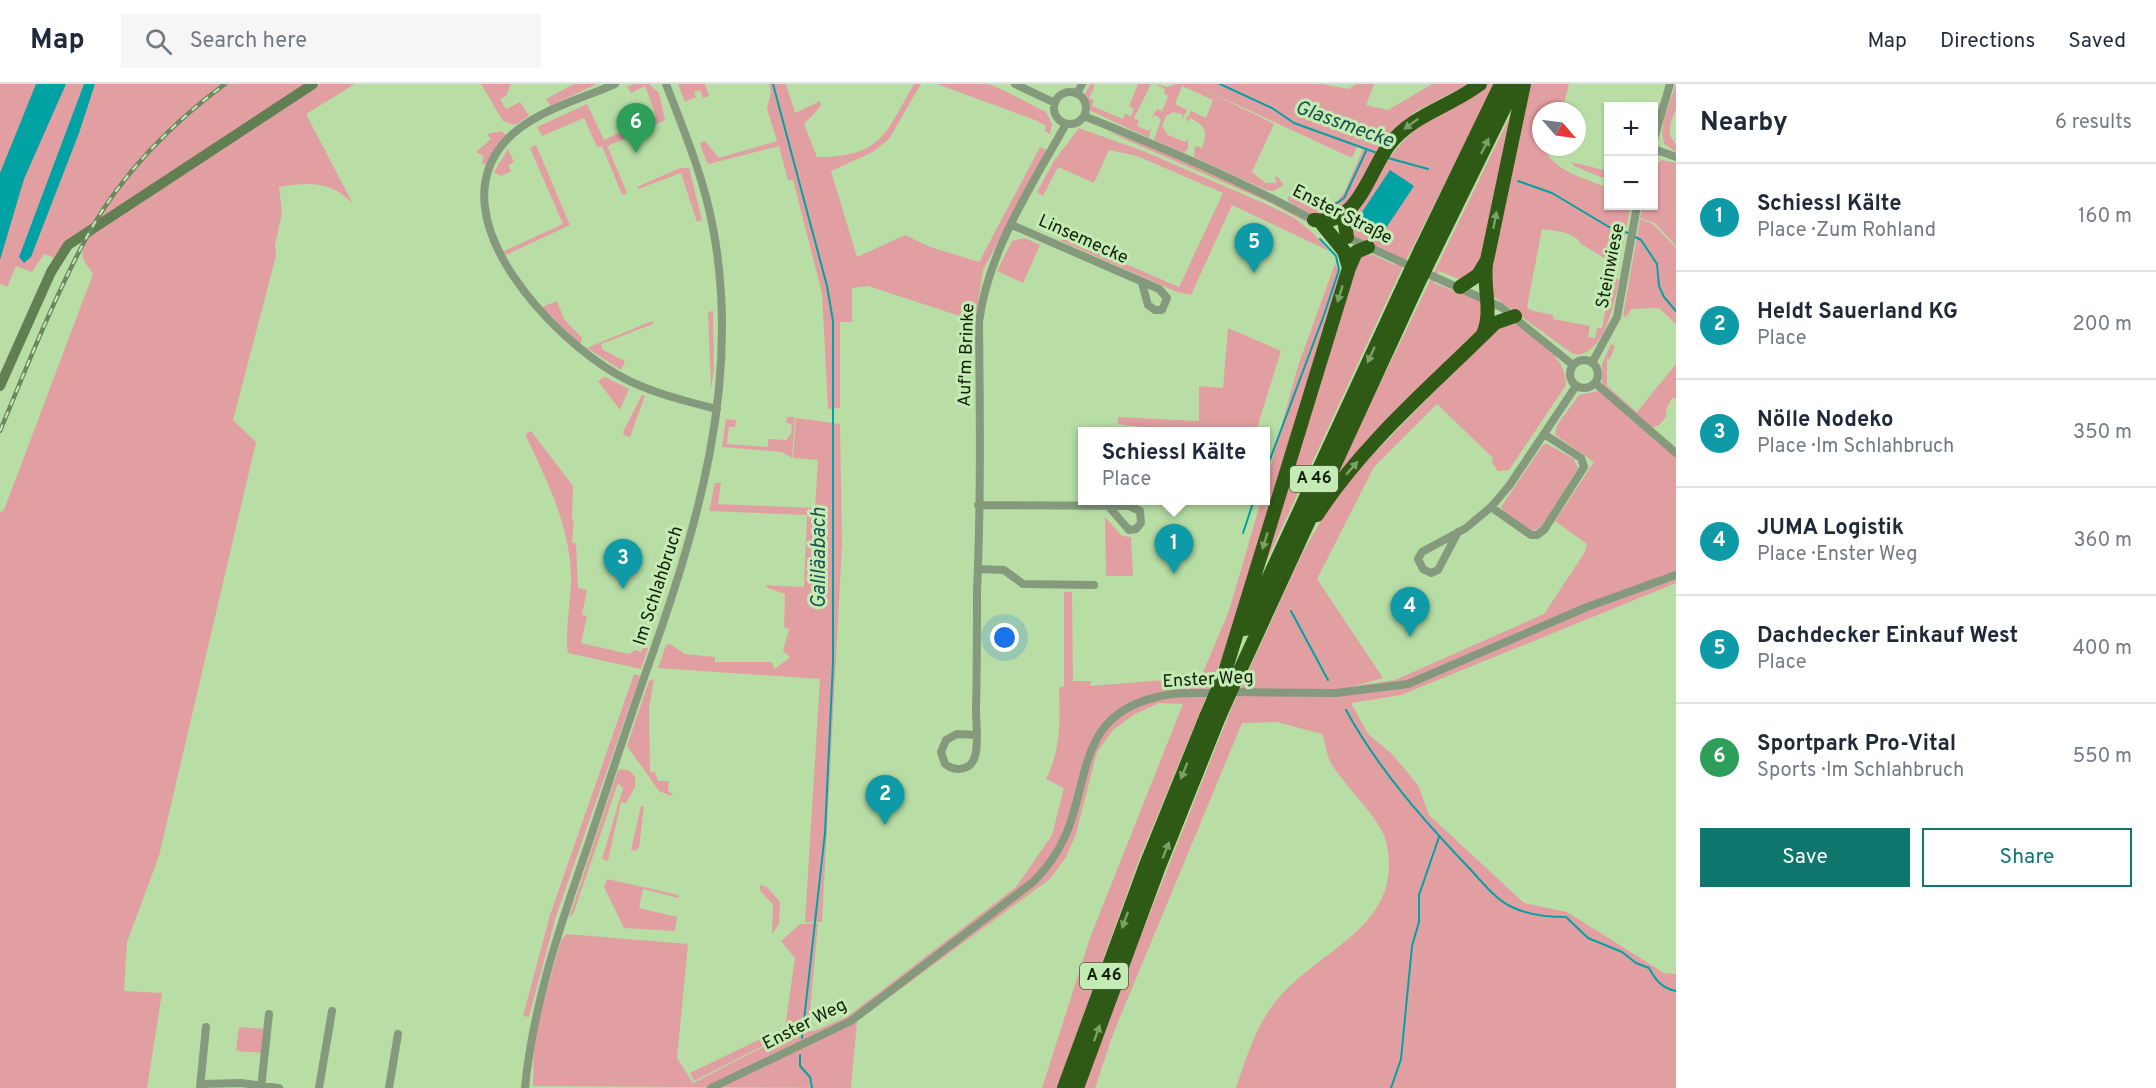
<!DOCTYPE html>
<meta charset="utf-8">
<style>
body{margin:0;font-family:Overpass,sans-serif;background:#f6f6f7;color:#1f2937}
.controls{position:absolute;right:18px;top:18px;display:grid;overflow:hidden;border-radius:0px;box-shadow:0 2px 4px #0004}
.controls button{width:54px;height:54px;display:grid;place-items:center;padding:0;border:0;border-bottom:2px solid #e0e1e3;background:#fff;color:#1f2937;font:30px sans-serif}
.compass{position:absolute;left:1532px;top:18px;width:54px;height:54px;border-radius:50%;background:#fff;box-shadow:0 2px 4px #0004;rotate:118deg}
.you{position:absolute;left:1005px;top:554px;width:21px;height:21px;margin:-15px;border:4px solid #fff;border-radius:50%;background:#1a73e8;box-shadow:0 0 0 9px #1a73e833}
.badge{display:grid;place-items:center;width:39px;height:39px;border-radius:50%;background:#0f766e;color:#fff;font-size:20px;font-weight:700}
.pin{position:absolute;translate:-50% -50px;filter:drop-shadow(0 2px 3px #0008)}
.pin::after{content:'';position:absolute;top:32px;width:21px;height:18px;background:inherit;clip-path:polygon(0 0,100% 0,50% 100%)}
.popup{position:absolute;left:1078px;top:343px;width:192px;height:78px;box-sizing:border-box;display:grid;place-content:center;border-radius:0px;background:#fff;filter:drop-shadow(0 2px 4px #0005);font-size:20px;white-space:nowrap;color:#747a83}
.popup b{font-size:22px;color:#1f2937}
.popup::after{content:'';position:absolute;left:50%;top:100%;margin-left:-12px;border:12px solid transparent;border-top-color:#fff}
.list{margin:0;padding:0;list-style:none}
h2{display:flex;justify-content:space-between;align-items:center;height:78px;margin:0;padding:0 24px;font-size:26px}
h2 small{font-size:20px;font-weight:400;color:#747a83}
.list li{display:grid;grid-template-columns:39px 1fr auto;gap:18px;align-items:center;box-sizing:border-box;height:108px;padding:0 24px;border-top:2px solid #e0e1e3}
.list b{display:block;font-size:22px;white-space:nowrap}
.list p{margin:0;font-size:20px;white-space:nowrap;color:#747a83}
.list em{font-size:20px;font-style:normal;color:#747a83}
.actions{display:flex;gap:12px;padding:18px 24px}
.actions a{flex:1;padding:14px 0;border:2px solid #0f766e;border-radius:0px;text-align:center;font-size:21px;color:#0f766e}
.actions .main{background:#0f766e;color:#fff}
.icon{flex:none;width:33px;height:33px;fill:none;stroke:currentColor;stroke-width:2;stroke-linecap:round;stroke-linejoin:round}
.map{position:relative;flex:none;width:1676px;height:1004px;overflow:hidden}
header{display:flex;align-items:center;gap:36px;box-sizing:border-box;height:84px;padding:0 30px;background:#fff;border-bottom:2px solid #e0e1e3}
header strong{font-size:28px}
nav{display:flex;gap:33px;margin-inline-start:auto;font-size:21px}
.search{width:420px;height:54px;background:#f6f6f7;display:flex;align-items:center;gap:15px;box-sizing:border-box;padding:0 21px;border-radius:0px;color:#747a83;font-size:22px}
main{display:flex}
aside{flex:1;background:#fff}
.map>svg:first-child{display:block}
.green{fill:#e29fa2}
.water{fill:#01a2a4}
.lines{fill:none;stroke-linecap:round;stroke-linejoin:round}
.stream{stroke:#01a2a4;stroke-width:2}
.street{stroke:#859a7c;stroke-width:8}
.secondary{stroke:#617f53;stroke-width:10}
.highway{stroke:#2f5a15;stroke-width:14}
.rail-casing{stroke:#6c875f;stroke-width:4.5}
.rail{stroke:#c4ebb3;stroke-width:2;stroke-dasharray:7;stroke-linecap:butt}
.highway-bridge{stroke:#2f5a15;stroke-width:14}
.oneway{fill:#7aa264}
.labels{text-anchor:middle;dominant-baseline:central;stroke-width:6;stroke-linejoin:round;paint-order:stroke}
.shield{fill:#c4ebb3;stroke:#475d3d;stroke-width:1.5}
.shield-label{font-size:16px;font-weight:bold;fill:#12200b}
.street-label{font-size:18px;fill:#12200b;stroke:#c4ebb3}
.water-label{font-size:20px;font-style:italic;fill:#1a5051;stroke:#c4ebb3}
</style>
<header>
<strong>Map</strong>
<div class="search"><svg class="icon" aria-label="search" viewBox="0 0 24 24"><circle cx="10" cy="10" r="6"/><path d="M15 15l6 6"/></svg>Search here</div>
<nav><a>Map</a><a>Directions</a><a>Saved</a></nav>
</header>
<main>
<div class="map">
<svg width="1676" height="1004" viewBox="0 0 1676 1004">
<rect width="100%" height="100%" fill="#b8dea6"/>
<path class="green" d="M 0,0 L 306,0 L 54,174 L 44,170 L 32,188 L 16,182 L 7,203 L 0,200 Z
M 320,0 L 355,0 L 306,30 L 353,120 C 332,97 308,98 279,103 L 282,129 L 275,161 L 276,172 L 233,336 L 256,358 L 159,772 L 127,858 L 124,907 L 162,909 L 147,1004 L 0,1004 L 0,429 L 4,426 L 93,190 C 82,173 78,172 89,153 Z
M 481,0 L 511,0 L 506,12 L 500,15 L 506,25 L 520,18 L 529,32 L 515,41 L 503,37 Z
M 574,0 L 597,0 L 550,22 L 546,15 Z
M 634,0 L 649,0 L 659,9 L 665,36 L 608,62 L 606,59 L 627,109 L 622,111 L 602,62 L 597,63 L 584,34 L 542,52 L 537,43 L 587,20 L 604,56 L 656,32 L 645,2 L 631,9 L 627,3 Z
M 678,0 L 705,0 L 709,12 L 703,14 L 700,6 L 694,8 L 696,13 L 685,18 Z
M 769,0 L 786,0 L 795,29 L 820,17 L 821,22 L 804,40 L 817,73 C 882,73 885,50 914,0 L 921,0 L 889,55 L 873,68 L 831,87 L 857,173 L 905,151 L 930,163 L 979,178 L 1040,63 L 1047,66 L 983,186 L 975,237 L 868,202 L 852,204 L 852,238 L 840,238 L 840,324 L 828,325 L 822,209 L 793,96 L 788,96 L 779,62 L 709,80 L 706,77 L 700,59 L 705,57 L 719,74 L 777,57 L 767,25 L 771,8 Z
M 937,0 L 988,0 L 1003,6 L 1046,28 L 1052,40 L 1050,50 L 1045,47 L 1046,42 L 1035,36 Z
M 1090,0 L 1095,1 L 1089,14 L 1094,16 L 1092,22 L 1123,35 L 1125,30 L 1131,32 L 1134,25 L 1129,22 L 1138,0 L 1151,0 L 1134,34 L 1139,37 L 1137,42 L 1149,47 L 1151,43 L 1149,54 L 1091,27 L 1085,10 Z
M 1155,0 L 1168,3 L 1176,0 L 1322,0 L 1348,5 L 1357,0 L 1374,0 L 1366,21 L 1388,26 L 1432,0 L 1468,0 L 1415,28 L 1393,46 L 1344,126 L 1314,132 L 1288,117 L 1288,113 L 1300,106 L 1322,120 L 1337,117 L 1345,107 L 1363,65 L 1357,63 L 1352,74 L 1199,3 L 1274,40 L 1252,88 L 1266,99 L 1276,99 L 1275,92 L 1278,93 L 1284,101 L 1273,107 L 1266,106 L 1194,73 L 1195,62 L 1202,64 C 1208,48 1206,42 1190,34 L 1187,38 L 1186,36 L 1191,27 L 1206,34 L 1213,16 L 1182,2 L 1175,20 L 1187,26 L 1182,35 L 1182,30 L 1173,28 L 1166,32 L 1162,42 L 1168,51 L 1185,58 L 1188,55 L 1188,65 L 1184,69 L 1154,56 L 1161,35 L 1155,31 L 1151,34 L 1157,25 L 1162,27 L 1168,12 L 1164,9 L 1165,5 Z
M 1488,0 L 1495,0 L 1402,184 L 1261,489 L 1357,172 L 1373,171 L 1395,181 L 1399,173 L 1354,153 L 1348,140 C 1371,102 1390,63 1427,36 C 1446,23 1469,14 1488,0 Z
M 1530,0 L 1569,0 L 1562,27 L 1541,27 L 1541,63 L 1544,63 C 1552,87 1587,95 1608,104 L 1608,122 L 1631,122 L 1618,182 L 1581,160 C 1574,147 1555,147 1542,145 L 1527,223 L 1530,226 L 1553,231 L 1553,235 L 1590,242 L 1588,253 L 1595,254 L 1597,244 L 1602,244 L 1612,194 L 1607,193 L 1608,190 L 1619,196 C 1615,218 1603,276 1573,270 L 1490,210 L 1488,190 Z
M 1676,0 L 1676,25 L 1670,40 L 1670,52 L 1676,60 L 1676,68 L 1664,60 L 1662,49 L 1664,35 Z
M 1514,24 L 1483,175 L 1473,191 L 1461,196 L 1439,187 L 1434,199 L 1480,217 L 1483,241 L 1326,411 Z
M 1079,44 L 1143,67 L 1268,121 L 1294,134 L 1312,148 L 1329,167 L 1232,121 L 1191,211 L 1177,208 L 1061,157 L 1063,153 L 1179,203 L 1223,109 L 1137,72 L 1109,66 L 1094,99 L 1058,83 L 1043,112 L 1037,108 L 1054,77 Z
M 501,47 L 507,52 L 487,81 L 482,79 L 484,72 L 476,68 L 491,55 L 487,50 Z
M 1106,47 C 1139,57 1169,71 1200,85 C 1238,101 1277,117 1311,141 L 1271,119 Z
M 536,61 L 570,141 L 506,171 L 504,167 L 563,140 L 530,64 Z
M 508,65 L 514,78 L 508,81 L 511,87 L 501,92 L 494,88 Z
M 1662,76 L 1676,79 L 1676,162 L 1655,139 L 1640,134 L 1643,122 L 1654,122 L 1654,82 Z
M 1571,78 L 1608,87 L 1608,96 L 1574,82 Z
M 680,84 L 689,84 L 702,136 L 697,138 L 681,89 L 638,105 L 637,103 Z
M 1640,135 L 1653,140 L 1676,164 L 1676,240 L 1659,224 L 1631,225 L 1626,233 L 1623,232 Z
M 1025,154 L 1040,161 L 1023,199 L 997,187 L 1012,157 Z
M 1335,180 L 1342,192 L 1231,553 L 1139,776 L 1057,1004 L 1042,1004 L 1090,854 L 1183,620 L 1159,619 L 1133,631 L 1113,646 L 1097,668 L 1076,750 L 1066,773 L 1050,795 L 857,937 L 851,1004 L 533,1002 L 534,950 L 561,857 L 566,850 L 688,860 L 677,974 L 693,999 L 792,948 L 814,947 L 847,933 L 1016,803 L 1052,751 L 1064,704 L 1046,695 C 1061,665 1060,637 1059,604 L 1064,602 L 1064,508 L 1072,508 L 1073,597 L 1091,597 L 1090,602 L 1201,593 L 1229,527 L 1261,417 L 1266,416 L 1266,399 L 1298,282 Z
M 557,217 L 564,235 L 582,254 L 580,260 L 542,223 Z
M 713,227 L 714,284 L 711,306 L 708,228 Z
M 652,237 L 653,240 L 601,260 L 603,266 L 625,277 L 621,286 L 587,264 Z
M 1512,237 C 1534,251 1566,272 1566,301 L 1509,386 L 1498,387 L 1492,379 L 1493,374 L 1437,320 L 1374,383 L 1317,495 L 1383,594 L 1354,602 L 1395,596 L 1544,530 L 1585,468 L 1587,460 L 1555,437 L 1594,378 L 1555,351 L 1557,341 L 1579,311 L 1599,307 L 1676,372 L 1676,499 L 1401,611 L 1351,619 L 1368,650 L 1392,670 L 1418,701 L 1429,731 L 1524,819 L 1567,828 L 1664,889 L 1676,890 L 1676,1004 L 1236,1004 C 1247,971 1259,932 1285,907 C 1331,860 1407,836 1385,754 C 1380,736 1346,702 1334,684 C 1327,675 1326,661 1322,650 L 1277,638 L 1242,639 L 1113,950 L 1095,1004 L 1084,1004 L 1103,947 L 1231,625 L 1302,470 L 1323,433 L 1356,388 L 1501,239 Z
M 1228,244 L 1281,267 L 1256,347 L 1182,348 L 1118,340 L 1118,333 L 1199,337 L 1199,302 L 1223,304 Z
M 1611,260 L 1615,262 L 1610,275 L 1607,275 L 1607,302 L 1637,328 L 1676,280 L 1676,314 L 1672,314 L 1666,326 L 1666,333 L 1659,341 L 1652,344 L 1602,302 L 1602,280 Z
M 605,293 L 629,305 L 620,326 L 598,297 Z
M 642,311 L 645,312 L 630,353 L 624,351 L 623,348 Z
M 787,333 L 795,333 L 792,374 L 782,368 L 722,363 L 726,335 L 736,336 L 735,343 L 729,343 L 727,360 L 768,363 L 768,355 L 786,356 L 791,350 L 792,341 L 786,338 Z
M 796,334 L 840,340 L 842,461 L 822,838 L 805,838 L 820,595 L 658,584 L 666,561 L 670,560 L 685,570 L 715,573 L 715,578 L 771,578 L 775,585 L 790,573 L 783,567 L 789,545 L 784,543 L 785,510 L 768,504 L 765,501 L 804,503 L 807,431 L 709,427 L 715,399 L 721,399 L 718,420 L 815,424 L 818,376 L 793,374 Z
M 531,347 L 573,402 L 572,436 L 574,436 L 572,458 L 576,460 L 578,504 L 587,506 L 582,531 L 587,532 L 581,559 L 629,570 L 635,566 L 641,568 L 644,563 L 648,564 L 641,585 L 568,569 C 564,550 572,512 571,490 C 569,439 546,395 525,350 Z
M 1547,360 L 1574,375 L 1578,384 L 1541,444 L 1532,447 L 1505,430 L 1501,423 L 1543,361 Z
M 1105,433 L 1122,452 L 1131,453 L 1133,492 L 1106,492 Z
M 634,590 L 640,592 L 556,832 L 529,933 L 523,932 L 550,831 Z
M 654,595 L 649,624 L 650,688 L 655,688 L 658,697 L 669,697 L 668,708 L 673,709 L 671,712 L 659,707 L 627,662 L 649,597 Z
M 622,685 L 630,687 L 635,693 L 635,703 L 626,719 L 621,718 L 608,777 L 602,775 L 623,704 L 618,699 L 574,828 L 569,834 L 618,686 Z
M 641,722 L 644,722 L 639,764 L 635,767 L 631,766 Z
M 607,795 L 679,811 L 678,814 L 643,805 L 639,824 L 677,833 L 675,847 L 624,844 L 604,803 Z
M 760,801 L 767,803 L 780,818 L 779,839 L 772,851 L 773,820 L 760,807 Z
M 818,839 L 809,939 L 794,939 L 788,949 L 694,997 L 690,989 L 785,943 L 795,874 L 781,857 L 800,840 Z
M 239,943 L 266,945 L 263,969 L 236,967 Z"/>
<path class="water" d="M 36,0 L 66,0 L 24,95 L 0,176 L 0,89 Z
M 84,0 L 95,0 L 79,49 L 31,173 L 24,179 L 19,173 Z
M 1390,86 L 1414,102 L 1382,150 L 1358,134 Z"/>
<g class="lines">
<path class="stream" d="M 773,0 L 827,202 L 833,237 L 833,579 L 825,749 L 802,954
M 1220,0 L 1272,24 L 1294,39 L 1377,69
M 1388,74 L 1428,85
M 1518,97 L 1552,109 L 1609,143 L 1622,146 L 1641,156 L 1657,180 L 1659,202 L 1664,213 L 1676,227
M 1326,127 L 1344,114 L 1367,65
M 1266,386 L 1324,231 L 1339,186 L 1336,172 L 1320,155
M 1243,449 L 1254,416
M 1291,527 L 1328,596
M 1346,626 C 1378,685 1425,738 1471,786 C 1482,798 1497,817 1512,823 C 1528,831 1549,833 1566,833 L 1588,854 L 1622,868 L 1636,879 L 1649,884 C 1656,897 1662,904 1676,907
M 800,971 L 800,982 L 810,993 L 812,1004
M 1391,1004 L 1401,975 L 1412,862 L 1419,838 L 1419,811 L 1439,753"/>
<path class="street" d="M 615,0 C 579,16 529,28 503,60 C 439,137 554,255 618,291 C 648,308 685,317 717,325
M 1015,0 L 1055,19
M1054 24a16 16 0 1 1 32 0a16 16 0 1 1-32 0Z
M 1077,10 L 1082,0
M 1084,32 C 1163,64 1242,97 1317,138
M 1654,55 L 1670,0
M 1654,65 L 1676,73
M 1012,141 L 1159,205 L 1167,214 L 1162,226 L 1155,226 L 1148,221 L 1142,199
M 1344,152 L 1501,223 L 1573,281
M1570 290a14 14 0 1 1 28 0a14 14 0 1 1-28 0Z
M 1592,279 L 1617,233 L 1637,122
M 1595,299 L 1676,369
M 978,421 L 1129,422 L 1140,427 L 1141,439 L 1136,445 L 1129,446 L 1109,423
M 1491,423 L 1531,451 L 1537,451 L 1544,446 L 1584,383 L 1581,374 L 1544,350
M 1458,448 L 1438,486 L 1431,489 L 1423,485 L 1418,475 L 1422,468 L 1466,444 L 1491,423 L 1509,402 L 1576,302
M 978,485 L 1004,486 L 1023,500 L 1094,501
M 1229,608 L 1336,609 L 1408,600 L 1587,523 L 1676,491
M 976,651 L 957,650 L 946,656 L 941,668 L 945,680 C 955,688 971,687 975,672 C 979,658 976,640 976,626 C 977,587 977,547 977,508 C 981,419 980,328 979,238 C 988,167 1032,101 1066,40
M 201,1000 L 241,999 L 279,1004
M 200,1004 L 206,943
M 261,1004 L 269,930
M 319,1004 L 332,927
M 389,1004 L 398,950
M 525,1004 C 533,921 559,845 586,767 C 606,707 625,648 646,588 C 697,445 742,298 713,144 C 704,94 684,47 666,0
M 711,1004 L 851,937 L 1033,798 C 1050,781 1062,763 1070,740 C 1089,684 1084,630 1157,613 C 1177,608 1197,609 1217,609"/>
<path class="secondary" d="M 0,302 L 51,188 L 68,161 L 313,0"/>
<path class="highway" d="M 1314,136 C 1358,143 1368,89 1389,61 C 1413,30 1450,23 1480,0
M 1347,153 L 1345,141 L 1350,126
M 1421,165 L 1501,0
M 1432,171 L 1516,0
M 1349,184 L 1356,168 L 1368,163
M 1460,203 L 1478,191 L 1487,176 L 1524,0
M 1483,250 C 1493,228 1483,204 1486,180
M 1317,431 C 1364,358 1434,300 1495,239 L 1515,232
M 1245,545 L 1405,199
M 1224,591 L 1349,184 L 1344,167 L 1322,140
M 1237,593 L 1416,204
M 1064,1004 L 1146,781 L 1206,633
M 1077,1004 L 1158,785 L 1219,633"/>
<g class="rail-casing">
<path id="rail" d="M 0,347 C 28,280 55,211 90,147 C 122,90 172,39 225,0"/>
</g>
<use href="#rail" class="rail"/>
<path class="highway-bridge" d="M 1405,199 L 1421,165
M 1416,204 L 1432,171
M 1206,633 L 1224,591
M 1219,633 L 1237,593"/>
</g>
<defs><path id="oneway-solid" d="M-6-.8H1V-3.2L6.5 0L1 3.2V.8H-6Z" transform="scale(1.5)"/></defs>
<g class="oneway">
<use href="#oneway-solid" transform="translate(1411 40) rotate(144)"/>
<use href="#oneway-solid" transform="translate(1485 62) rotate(-64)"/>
<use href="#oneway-solid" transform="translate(1495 136) rotate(-79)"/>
<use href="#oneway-solid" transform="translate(1340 210) rotate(107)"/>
<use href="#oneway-solid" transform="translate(1371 271) rotate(115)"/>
<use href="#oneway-solid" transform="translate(1352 384) rotate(-49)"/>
<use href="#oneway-solid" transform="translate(1265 457) rotate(107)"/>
<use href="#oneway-solid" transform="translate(1184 687) rotate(112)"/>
<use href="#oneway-solid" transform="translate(1166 766) rotate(-68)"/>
<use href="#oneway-solid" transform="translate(1125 836) rotate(110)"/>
<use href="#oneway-solid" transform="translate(1097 949) rotate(-70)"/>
</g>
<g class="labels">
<g class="shield">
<rect x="1290" y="382" width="48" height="26" rx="4.5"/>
<rect x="1080" y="879" width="48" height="26" rx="4.5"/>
</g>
<g class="shield-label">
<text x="1314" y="395">A 46</text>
<text x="1104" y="892">A 46</text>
</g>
<g class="street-label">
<text transform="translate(1342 131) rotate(27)">Enster Straße</text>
<text transform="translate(1083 156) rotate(24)">Linsemecke</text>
<text transform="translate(1611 182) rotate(-79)">Steinwiese</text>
<text transform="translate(967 271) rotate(-88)">Auf'm Brinke</text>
<text transform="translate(659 502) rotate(-72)">Im Schlahbruch</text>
<text transform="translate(1208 596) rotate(-3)">Enster Weg</text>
<text transform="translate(805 941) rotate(-27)">Enster Weg</text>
</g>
<g class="water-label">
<text transform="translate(1344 41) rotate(20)">Glassmecke</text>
<text transform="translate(820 474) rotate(-90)">Galiläabach</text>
</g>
</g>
</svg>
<div class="controls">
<button>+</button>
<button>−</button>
</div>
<svg class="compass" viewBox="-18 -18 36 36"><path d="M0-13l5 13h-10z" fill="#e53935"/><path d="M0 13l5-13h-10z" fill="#747a83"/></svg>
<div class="you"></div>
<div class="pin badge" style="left:1174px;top:490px;background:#0f9aa8">1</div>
<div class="popup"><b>Schiessl Kälte</b>Place</div>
<div class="pin badge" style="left:885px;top:741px;background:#0f9aa8">2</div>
<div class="pin badge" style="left:623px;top:505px;background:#0f9aa8">3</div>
<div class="pin badge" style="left:1410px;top:553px;background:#0f9aa8">4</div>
<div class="pin badge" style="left:1254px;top:189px;background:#0f9aa8">5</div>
<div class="pin badge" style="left:636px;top:69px;background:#2e9e5b">6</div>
</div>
<aside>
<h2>Nearby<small>6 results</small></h2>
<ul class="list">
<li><span class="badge" style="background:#0f9aa8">1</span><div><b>Schiessl Kälte</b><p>Place · Zum Rohland</p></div><em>160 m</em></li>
<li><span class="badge" style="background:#0f9aa8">2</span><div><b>Heldt Sauerland KG</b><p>Place</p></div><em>200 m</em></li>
<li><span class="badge" style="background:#0f9aa8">3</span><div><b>Nölle Nodeko</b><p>Place · Im Schlahbruch</p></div><em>350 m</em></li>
<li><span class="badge" style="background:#0f9aa8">4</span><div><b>JUMA Logistik</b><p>Place · Enster Weg</p></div><em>360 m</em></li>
<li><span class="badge" style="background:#0f9aa8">5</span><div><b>Dachdecker Einkauf West</b><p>Place</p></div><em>400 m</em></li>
<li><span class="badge" style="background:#2e9e5b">6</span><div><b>Sportpark Pro-Vital</b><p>Sports · Im Schlahbruch</p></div><em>550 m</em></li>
</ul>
<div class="actions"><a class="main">Save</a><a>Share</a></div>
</aside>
</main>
